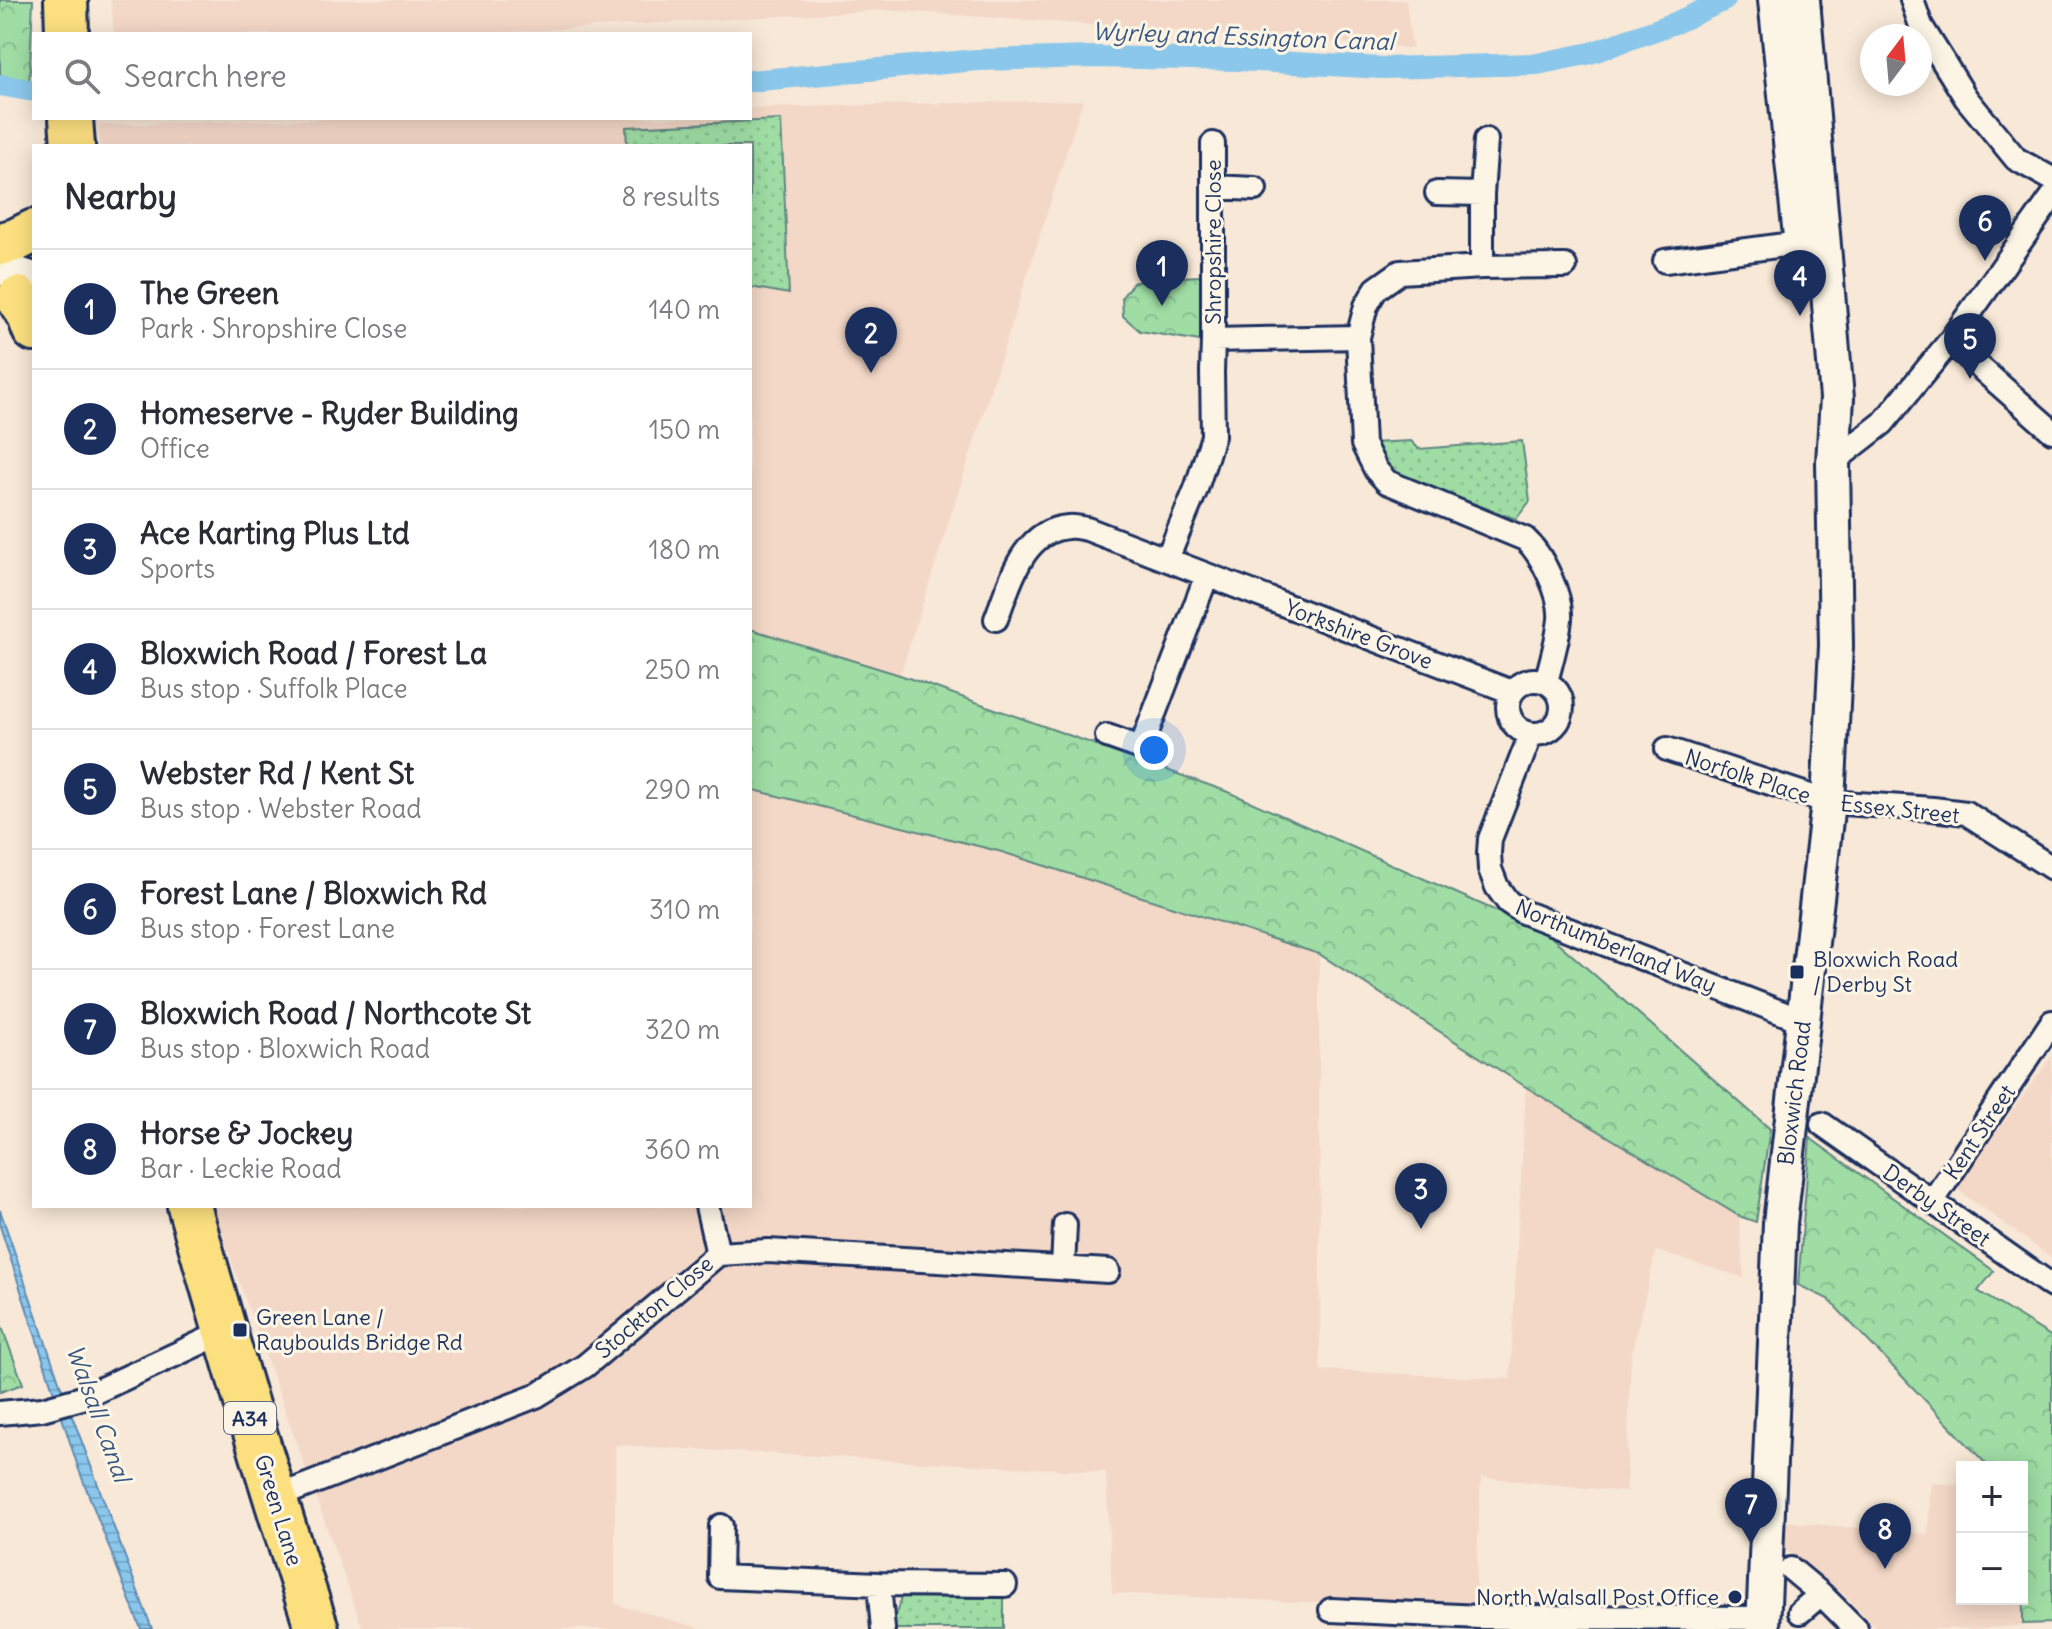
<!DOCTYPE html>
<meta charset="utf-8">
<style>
body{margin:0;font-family:Delius,sans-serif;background:#f7f7f7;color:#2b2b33}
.controls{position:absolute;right:24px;bottom:24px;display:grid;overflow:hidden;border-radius:0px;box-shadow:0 4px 20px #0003}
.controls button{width:72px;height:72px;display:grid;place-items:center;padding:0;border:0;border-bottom:2px solid #e1e1e2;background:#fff;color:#2b2b33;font:40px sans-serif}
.compass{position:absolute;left:1860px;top:24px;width:72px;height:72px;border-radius:50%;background:#fff;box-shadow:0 4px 20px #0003;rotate:16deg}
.you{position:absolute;left:1154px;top:750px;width:28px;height:28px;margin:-20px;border:6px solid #fff;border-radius:50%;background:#1a73e8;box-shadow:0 0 0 12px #1a73e833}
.badge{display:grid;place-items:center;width:52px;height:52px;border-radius:50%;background:#1b2f5e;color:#fff;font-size:26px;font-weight:700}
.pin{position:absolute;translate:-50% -66px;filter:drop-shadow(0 2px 4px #0008)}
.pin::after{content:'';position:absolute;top:42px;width:28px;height:24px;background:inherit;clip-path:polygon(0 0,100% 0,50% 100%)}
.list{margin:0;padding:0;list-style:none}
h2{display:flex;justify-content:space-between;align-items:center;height:104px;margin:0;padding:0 32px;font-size:34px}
h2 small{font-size:26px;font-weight:400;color:#7c7c81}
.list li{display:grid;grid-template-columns:52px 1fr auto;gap:24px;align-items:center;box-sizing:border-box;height:120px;padding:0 32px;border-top:2px solid #e1e1e2}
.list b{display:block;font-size:30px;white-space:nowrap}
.list p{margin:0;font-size:26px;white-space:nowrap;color:#7c7c81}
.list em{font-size:26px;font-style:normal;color:#7c7c81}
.icon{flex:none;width:44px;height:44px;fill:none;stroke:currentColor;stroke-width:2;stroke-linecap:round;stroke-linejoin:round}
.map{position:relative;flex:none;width:2052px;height:1629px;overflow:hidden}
.search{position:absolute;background:#fff;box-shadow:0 4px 20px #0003;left:32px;top:32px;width:720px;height:88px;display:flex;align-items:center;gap:20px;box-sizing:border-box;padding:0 28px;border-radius:0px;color:#7c7c81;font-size:30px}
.panel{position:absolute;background:#fff;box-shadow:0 4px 20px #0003;left:32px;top:144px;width:720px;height:1064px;border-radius:0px}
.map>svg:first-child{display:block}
.built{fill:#f4d8c7}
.grass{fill:url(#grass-dots);stroke:#5d8681;stroke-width:2}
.forest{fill:url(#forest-crowns);stroke:#5d8681;stroke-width:2}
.water{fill:url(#water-rules);stroke:#5e8ab3;stroke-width:2}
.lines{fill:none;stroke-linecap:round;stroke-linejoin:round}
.canal{stroke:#8ac7eb;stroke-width:22}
.street-casing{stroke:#1b2f5e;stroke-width:28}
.secondary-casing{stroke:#1b2f5e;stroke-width:38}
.highway-casing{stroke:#1b2f5e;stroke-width:48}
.street{stroke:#fcf5e5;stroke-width:22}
.secondary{stroke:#fcf5e5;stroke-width:32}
.highway{stroke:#fce080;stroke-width:42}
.poi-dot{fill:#1b2f5e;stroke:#fcf5e5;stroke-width:3}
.labels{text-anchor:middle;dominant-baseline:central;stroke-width:6;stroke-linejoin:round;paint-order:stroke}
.shield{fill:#fcf5e5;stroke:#5e6a86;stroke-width:2}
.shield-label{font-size:20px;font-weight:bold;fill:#1b2f5e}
.street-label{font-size:22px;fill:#1b2f5e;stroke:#fcf5e5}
.poi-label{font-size:22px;fill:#1b2f5e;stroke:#fcf5e5;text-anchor:start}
.water-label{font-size:24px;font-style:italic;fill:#375581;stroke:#fcf5e5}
</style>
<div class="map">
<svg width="2052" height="1629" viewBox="0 0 2052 1629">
<defs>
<pattern id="grass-dots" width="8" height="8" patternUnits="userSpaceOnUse" patternTransform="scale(2)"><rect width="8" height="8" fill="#9fdda4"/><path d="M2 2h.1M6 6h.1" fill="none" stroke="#88be90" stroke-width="1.8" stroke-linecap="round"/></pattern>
<pattern id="forest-crowns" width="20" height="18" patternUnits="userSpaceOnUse" patternTransform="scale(2)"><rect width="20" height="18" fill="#9fdda4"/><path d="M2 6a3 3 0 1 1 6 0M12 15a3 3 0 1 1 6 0" fill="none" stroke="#88be90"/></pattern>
<pattern id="water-rules" width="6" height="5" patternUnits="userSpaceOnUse" patternTransform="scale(2)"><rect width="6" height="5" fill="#8ac7eb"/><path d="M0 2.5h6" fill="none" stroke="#76abcc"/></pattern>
</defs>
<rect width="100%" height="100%" fill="#f8e8d7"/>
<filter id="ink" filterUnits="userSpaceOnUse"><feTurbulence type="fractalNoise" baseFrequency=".0125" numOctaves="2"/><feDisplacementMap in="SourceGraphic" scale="16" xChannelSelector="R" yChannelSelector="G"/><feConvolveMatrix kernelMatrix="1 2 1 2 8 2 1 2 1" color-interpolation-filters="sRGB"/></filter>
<g filter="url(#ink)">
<path class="built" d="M 111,0 L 1406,0 L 1412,48 L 885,10 L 477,34 L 114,34 Z
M 1083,100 L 900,675 L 750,629 L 750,146 L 100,146 L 98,125 L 374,118 L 750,118 L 750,108 Z
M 750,789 L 1002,852 L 1319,954 L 1320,1370 L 1510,1379 L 1526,1087 L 1739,1216 L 1744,1278 L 1656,1251 L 1631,1356 L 1626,1492 L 1481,1477 L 1475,1604 L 1296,1602 L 1112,1593 L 1106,1472 L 615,1445 L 615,1604 L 703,1629 L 363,1629 L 212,1206 L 750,1206 Z
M 2052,1056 L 2052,1258 L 1955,1188 Z
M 1931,1483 L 1962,1485 L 1962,1599 L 2022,1599 L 2022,1495 L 2052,1623 L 1976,1629 L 1877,1629 L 1846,1596 L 1782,1547 L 1779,1521 L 1928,1534 Z"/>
<path class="grass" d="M 781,120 L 789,294 L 750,287 L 750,146 L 627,146 L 626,127 Z
M 1411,441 L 1419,449 L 1522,441 L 1530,501 L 1516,519 L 1396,475 L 1371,443 Z
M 901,1597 L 1004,1598 L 1004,1629 L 895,1629 L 894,1621 Z"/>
<path class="forest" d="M 0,0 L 33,0 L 29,90 L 0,81 Z
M 1201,276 L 1200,341 L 1140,331 L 1123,316 L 1122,297 L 1133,283 L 1151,278 Z
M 750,629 L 900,675 L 1231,793 L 1548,934 L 1770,1129 L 1756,1222 L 1739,1216 L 1526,1087 L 1319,954 L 1002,852 L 750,789 Z
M 1810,1138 L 1994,1271 L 1978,1291 L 2052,1337 L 2052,1623 L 2023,1624 L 2022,1467 L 1989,1467 L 1828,1299 L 1798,1285 Z
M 0,1322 L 23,1384 L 0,1392 Z"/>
<path class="water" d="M 0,1210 L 59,1381 L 152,1629 L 141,1629 L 79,1470 L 0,1226 Z"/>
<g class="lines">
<path class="canal" d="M 750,81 L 977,60 L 1094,57 L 1239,60 L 1383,68 L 1537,64 L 1591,53 L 1675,23 L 1725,0
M 0,85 L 34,91"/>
<g class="street-casing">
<path id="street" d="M 1912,0 L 1921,26 L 1966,98 L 2016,159 L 2052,179
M 1214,187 L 1255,189
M 1437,193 L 1482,194
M 1665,261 L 1814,241
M 1482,267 L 1482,194 L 1486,140
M 1213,340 L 1358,337
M 1950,341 L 2052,431
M 1833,462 L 1883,423 L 1950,341 L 2052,197
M 1167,559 L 1196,489 L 1213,436 L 1212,372 L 1213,340 L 1213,144
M 996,619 C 1010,584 1022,530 1068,527 C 1074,526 1081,528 1087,529 L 1512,692
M1508 707a27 27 0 1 1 54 0a27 27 0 1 1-54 0Z
M 1546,682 C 1551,662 1558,640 1560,619 C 1562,596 1542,554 1525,539 L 1387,482 L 1376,470 L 1363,444 L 1358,337 L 1366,306 L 1376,289 L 1400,272 L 1482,267 L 1565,266
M 1531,734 L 1490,839 L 1489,853 L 1490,869 L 1497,887 L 1508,902 L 1523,912 L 1803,1021
M 1107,736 L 1141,748 L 1207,575
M 1667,749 L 1828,802 L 1933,809 L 1966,813 L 2052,868
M 1822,1124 L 2052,1286
M 1932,1202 L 2052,1022
M 707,1206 L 718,1254
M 1063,1268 L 1065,1225
M 0,1413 L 42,1409 L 82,1398 L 224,1332
M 274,1498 L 536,1396 L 585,1366 L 718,1254 L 768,1251 L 1108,1271
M 721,1526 L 720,1577 L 879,1584 L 1005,1585
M 1791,1569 L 1821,1594 L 1856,1629
M 879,1584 L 883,1629
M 1331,1610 L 1480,1617 L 1763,1618
M 1800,1612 L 1821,1594"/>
</g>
<g class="secondary-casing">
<path id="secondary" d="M 1775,0 L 1804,274
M 0,268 L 34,279
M 1763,1629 L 1780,1223 L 1828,802 L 1836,646 L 1833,462 L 1837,398 L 1803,0"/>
</g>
<g class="highway-casing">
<path id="highway" d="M 66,0 L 67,34
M 71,118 L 73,146
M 0,244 L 16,240 L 34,231
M 18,298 L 29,316 L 34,330
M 189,1206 C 229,1348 271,1489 317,1629"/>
</g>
<use href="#street" class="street"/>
<use href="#secondary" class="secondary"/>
<use href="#highway" class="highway"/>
</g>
</g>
<g class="poi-dot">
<rect x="1789" y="964" width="16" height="16" rx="4"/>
<rect x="232" y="1322" width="16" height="16" rx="4"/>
<circle cx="1735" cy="1597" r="8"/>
</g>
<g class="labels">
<rect class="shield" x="224" y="1402" width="52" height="32" rx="6"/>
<g class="shield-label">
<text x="250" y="1418">A34</text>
</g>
<g class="street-label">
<text transform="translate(1213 242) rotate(-90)">Shropshire Close</text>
<text transform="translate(1359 634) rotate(21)">Yorkshire Grove</text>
<text transform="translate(1748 776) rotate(18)">Norfolk Place</text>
<text transform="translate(1900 809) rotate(6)">Essex Street</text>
<text transform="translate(1616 946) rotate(22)">Northumberland Way</text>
<text transform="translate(1794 1093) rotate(-83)">Bloxwich Road</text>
<text transform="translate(1979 1132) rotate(-56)">Kent Street</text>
<text transform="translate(1937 1205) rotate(35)">Derby Street</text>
<text transform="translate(654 1307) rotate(-40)">Stockton Close</text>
<text transform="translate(279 1510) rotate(73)">Green Lane</text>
</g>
<g class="poi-label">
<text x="1813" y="959">Bloxwich Road<tspan x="1813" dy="25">/ Derby St</tspan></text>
<text x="256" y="1317">Green Lane /<tspan x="256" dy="25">Rayboulds Bridge Rd</tspan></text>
<text x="1719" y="1597" text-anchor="end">North Walsall Post Office</text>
</g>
<g class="water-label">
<text transform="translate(1243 36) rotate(2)">Wyrley and Essington Canal</text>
<text transform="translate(99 1413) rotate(70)">Walsall Canal</text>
</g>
</g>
</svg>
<div class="controls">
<button>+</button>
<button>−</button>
</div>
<svg class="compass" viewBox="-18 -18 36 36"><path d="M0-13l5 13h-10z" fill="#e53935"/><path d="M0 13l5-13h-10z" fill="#7c7c81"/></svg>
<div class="you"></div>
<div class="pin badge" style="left:1162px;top:306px">1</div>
<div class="pin badge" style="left:871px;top:373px">2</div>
<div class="pin badge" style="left:1421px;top:1229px">3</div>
<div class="pin badge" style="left:1800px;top:316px">4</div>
<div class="pin badge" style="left:1970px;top:379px">5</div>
<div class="pin badge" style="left:1985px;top:261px">6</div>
<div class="pin badge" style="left:1751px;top:1544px">7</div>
<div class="pin badge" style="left:1885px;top:1569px">8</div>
<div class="search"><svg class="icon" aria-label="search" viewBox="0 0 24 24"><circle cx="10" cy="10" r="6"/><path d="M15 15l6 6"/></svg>Search here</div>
<section class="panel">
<h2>Nearby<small>8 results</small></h2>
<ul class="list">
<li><span class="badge">1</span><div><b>The Green</b><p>Park · Shropshire Close</p></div><em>140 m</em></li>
<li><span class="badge">2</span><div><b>Homeserve - Ryder Building</b><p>Office</p></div><em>150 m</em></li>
<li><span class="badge">3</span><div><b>Ace Karting Plus Ltd</b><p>Sports</p></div><em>180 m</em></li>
<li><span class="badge">4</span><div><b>Bloxwich Road / Forest La</b><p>Bus stop · Suffolk Place</p></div><em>250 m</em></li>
<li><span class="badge">5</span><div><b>Webster Rd / Kent St</b><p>Bus stop · Webster Road</p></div><em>290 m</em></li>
<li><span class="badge">6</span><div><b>Forest Lane / Bloxwich Rd</b><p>Bus stop · Forest Lane</p></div><em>310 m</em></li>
<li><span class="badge">7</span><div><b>Bloxwich Road / Northcote St</b><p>Bus stop · Bloxwich Road</p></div><em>320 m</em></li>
<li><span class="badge">8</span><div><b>Horse &amp; Jockey</b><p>Bar · Leckie Road</p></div><em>360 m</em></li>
</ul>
</section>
</div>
